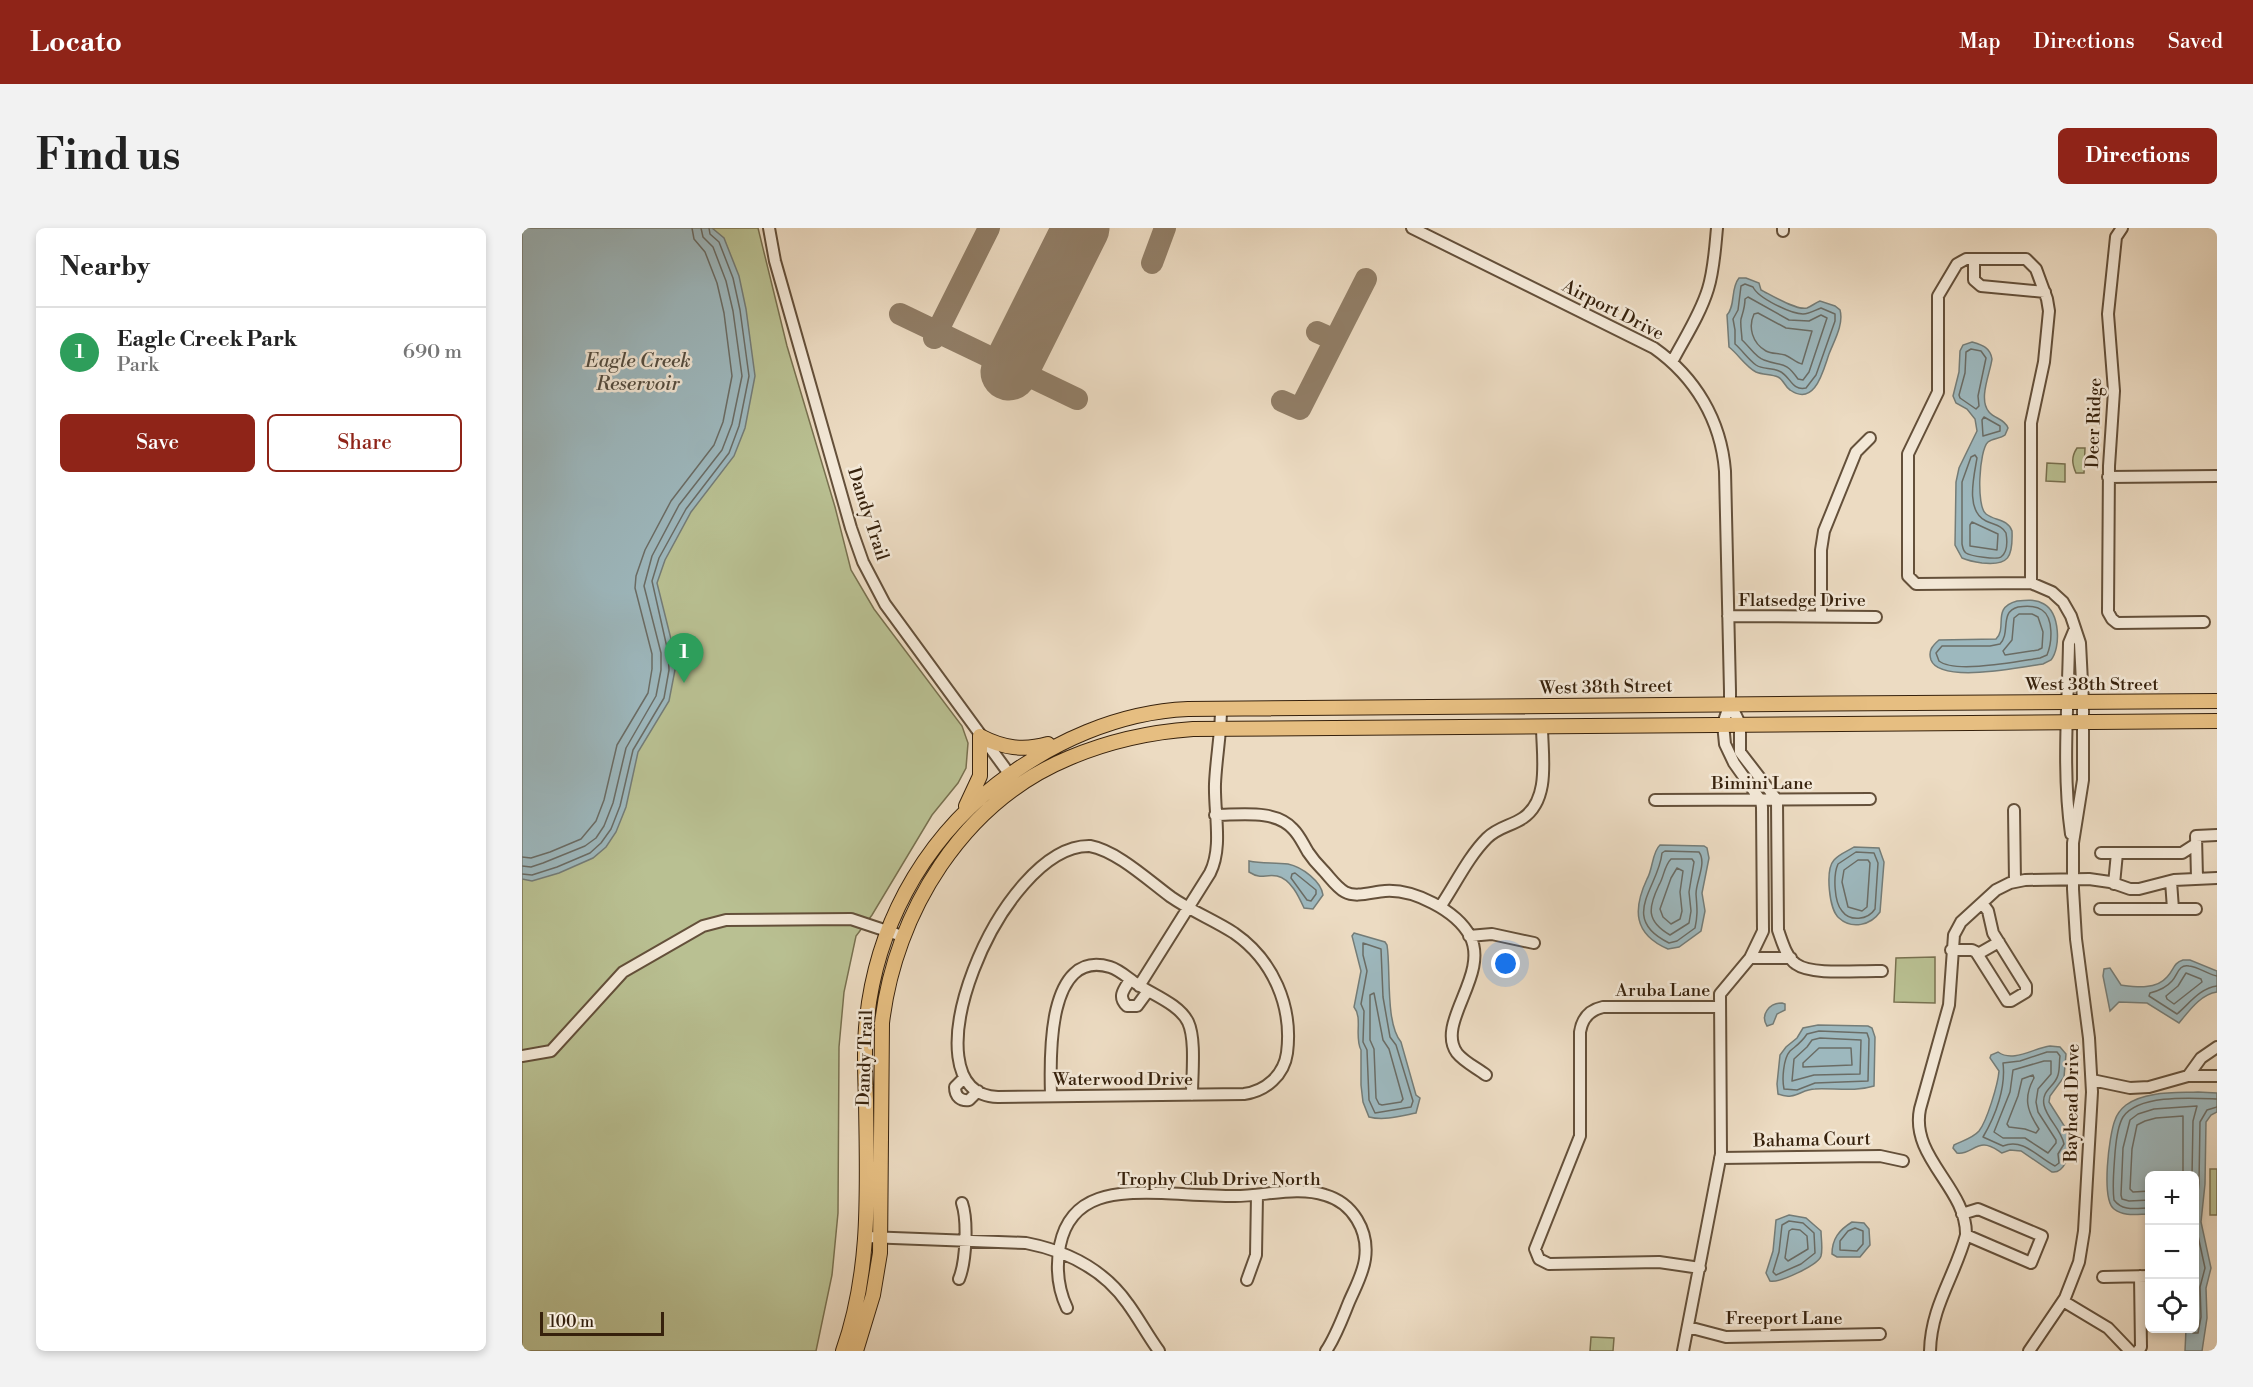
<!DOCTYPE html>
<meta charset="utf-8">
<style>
body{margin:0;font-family:"Libre Bodoni",serif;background:#f2f2f2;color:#222}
.controls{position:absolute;right:18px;bottom:18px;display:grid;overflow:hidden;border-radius:9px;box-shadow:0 3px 9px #0003}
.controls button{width:54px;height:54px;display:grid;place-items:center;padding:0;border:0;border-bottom:2px solid #e0e0e0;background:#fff;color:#222;font:30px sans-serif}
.scale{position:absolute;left:18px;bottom:15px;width:124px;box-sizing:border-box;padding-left:6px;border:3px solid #36210c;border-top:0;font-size:16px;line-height:21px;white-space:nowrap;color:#36210c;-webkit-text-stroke:4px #f3e8d7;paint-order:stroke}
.you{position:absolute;left:984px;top:736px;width:21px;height:21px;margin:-15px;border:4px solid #fff;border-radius:50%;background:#1a73e8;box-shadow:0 0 0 9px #1a73e833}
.badge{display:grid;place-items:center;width:39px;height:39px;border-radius:50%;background:#8f2418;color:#fff;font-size:20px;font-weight:700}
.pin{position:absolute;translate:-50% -50px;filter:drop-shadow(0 2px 3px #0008)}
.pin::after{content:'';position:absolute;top:32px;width:21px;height:18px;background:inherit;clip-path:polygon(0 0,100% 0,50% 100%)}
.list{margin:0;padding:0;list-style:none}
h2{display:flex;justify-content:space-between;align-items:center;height:78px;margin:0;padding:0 24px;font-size:26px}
h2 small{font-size:20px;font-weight:400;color:#767676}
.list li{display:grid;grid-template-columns:39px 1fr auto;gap:18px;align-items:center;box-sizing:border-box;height:90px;padding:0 24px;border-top:2px solid #e0e0e0}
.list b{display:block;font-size:22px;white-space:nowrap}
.list p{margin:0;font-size:20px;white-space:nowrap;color:#767676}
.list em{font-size:20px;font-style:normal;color:#767676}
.actions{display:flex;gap:12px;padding:18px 24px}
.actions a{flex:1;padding:14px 0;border:2px solid #8f2418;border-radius:9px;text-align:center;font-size:21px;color:#8f2418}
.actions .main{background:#8f2418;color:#fff}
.icon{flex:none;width:33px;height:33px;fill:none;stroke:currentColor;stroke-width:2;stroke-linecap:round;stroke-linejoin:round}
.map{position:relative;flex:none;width:1695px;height:1123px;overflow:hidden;border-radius:9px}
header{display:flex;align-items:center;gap:36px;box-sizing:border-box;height:84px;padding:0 30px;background:#8f2418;color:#fff}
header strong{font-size:28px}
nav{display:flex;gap:33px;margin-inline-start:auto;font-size:21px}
.intro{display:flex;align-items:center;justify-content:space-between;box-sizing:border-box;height:144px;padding:0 36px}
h1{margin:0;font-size:42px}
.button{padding:15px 27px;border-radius:9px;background:#8f2418;color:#fff;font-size:21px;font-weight:700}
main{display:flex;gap:36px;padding:0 36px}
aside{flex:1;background:#fff;border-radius:9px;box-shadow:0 3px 9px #0003}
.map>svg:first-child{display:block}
.green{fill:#b9c092;stroke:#78704f;stroke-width:1.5}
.water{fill:#9db8be;stroke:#747c77;stroke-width:1.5}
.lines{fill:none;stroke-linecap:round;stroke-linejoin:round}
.shore{stroke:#6a6c65;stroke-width:1.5}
.taxiway{stroke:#917e67;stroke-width:22}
.runway{stroke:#917e67;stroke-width:57}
.minor-casing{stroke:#64503a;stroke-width:14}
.major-casing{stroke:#36210c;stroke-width:16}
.minor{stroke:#f3e8d7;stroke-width:10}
.major{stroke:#e6be81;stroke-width:14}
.labels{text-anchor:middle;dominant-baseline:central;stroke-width:5;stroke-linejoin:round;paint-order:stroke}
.street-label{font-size:18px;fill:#36210c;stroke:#f3e8d7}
.water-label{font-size:20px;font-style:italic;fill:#554e41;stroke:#f3e8d7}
</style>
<header>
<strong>Locato</strong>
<nav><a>Map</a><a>Directions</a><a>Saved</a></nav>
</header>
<div class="intro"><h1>Find us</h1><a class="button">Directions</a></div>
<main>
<aside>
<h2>Nearby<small></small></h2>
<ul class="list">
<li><span class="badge" style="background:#2e9e5b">1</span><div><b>Eagle Creek Park</b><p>Park</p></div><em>690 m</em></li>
</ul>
<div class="actions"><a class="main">Save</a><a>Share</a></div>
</aside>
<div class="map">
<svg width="1695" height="1123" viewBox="0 0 1695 1123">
<rect width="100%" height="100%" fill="#ecdbc2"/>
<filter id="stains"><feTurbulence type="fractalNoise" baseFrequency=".00333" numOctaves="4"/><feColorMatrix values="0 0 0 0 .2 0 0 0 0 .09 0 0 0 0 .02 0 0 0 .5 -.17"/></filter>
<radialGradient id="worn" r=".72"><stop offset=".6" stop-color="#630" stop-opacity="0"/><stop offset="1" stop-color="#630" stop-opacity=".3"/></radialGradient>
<path class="green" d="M 0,0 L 236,0 L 265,118 L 313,279 L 329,342 L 352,381 L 440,498 L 446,515 L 444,540 L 436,555 L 410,587 L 350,687 L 334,708 L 322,764 L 317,819 L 316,985 L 310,1047 L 294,1123 L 0,1123 Z
M 1555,220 L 1563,220 L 1562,245 L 1554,245 C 1550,236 1549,229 1555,220 Z
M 1525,235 L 1543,236 L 1543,254 L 1524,253 Z
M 1413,729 L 1413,775 L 1372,774 L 1374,730 Z
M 1688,941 L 1695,941 L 1695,987 L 1688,987 Z
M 1069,1109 L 1092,1110 L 1091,1123 L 1068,1123 Z"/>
<path class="water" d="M 0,0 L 190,0 L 202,10 L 217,48 L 224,81 L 233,148 L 223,200 L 212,228 L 169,284 L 143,332 L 135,355 L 152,423 L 153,442 L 147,473 L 116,524 L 104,579 L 94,604 L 84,619 L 71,630 L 37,645 L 10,653 L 0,651 Z
M 1217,50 L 1224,50 L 1237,55 L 1239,62 C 1249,67 1275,83 1285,80 C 1290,78 1293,75 1298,73 L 1313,78 L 1318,82 C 1322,96 1312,113 1307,126 C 1301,143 1293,179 1268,162 C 1263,159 1262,152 1256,149 C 1249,146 1241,147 1234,144 C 1224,139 1216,126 1207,119 L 1205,87 C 1214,77 1208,61 1217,50 Z
M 1450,114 C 1460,117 1468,119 1470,131 C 1468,146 1456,171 1467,184 C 1473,191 1483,191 1486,200 L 1483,207 C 1478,211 1471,210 1466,214 C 1457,222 1454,279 1464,286 C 1473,293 1486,291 1490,303 C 1491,329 1487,338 1460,335 C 1453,334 1447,333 1440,330 L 1433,317 L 1434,254 L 1437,240 L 1455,203 L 1453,191 L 1445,181 L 1434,175 L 1431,168 L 1437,144 L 1438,123 L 1441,117 Z
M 1495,373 C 1504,372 1514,371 1522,376 C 1538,385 1539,420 1529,432 L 1521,436 C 1500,439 1418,456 1409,432 C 1406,423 1410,418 1417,412 L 1474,411 C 1486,399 1469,380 1495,373 Z
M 1138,617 L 1182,618 L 1185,620 L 1187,630 L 1180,665 L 1183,683 L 1179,703 L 1157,719 L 1146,721 C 1111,706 1111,681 1125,651 C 1131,641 1130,624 1138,617 Z
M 1332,619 L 1357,620 L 1362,634 L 1358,684 C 1349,697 1330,702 1317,690 C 1307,682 1303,642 1312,632 C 1317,626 1326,623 1332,619 Z
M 727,633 C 740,636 753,634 766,636 C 780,639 799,653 801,667 L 791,681 L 782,680 C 777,669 769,651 755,648 C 742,646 740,652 727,644 Z
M 832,705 L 863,714 L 865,717 C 869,741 863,795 879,814 L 894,867 L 898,870 L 894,885 C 879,888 862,893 847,889 L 841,874 L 839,857 L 839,822 C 832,809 841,790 832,779 L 839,743 L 830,708 Z
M 1661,732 L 1668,732 L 1695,743 L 1695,764 C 1679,766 1667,783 1657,795 L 1625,775 L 1597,774 L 1588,783 L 1581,748 L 1582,741 L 1588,740 L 1599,757 C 1614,759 1634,762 1645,749 C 1652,742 1651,735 1661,732 Z
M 1260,775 L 1263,776 L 1263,782 L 1255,786 L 1251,796 L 1245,798 C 1238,787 1247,775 1260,775 Z
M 1296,797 L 1346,798 L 1350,800 L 1353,809 L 1352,858 C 1333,864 1312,860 1293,861 C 1279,861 1273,873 1256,866 L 1255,856 L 1258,827 L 1264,819 L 1275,810 L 1281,800 Z
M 1528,818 L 1538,819 L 1544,826 L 1542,849 L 1528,868 L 1527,874 L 1543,899 L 1549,918 L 1542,928 L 1544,934 C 1541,940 1537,945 1530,944 L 1499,923 L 1488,922 L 1480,925 C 1475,922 1469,917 1462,917 C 1452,917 1446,927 1435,925 L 1431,920 L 1432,917 C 1440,913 1451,910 1457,903 C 1465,893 1476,856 1477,843 L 1468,830 L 1469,827 L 1476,824 C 1491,835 1512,820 1528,818 Z
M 1676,864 L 1695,865 L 1695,884 L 1689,887 L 1684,894 L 1683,956 L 1679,994 L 1689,1040 L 1684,1060 L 1685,1090 L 1680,1123 L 1663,1123 L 1664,1101 L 1672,1100 L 1672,948 L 1628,948 L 1627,986 C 1616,986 1602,989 1592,981 C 1579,971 1587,907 1593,892 C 1595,886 1599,881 1604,877 C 1623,863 1653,865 1676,864 Z
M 1267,987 L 1284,990 L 1299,1003 C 1299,1010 1301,1021 1299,1028 C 1296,1037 1258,1055 1248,1053 L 1244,1045 L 1251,1023 L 1254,992 Z
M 1330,994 L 1342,995 L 1347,1001 L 1348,1017 L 1338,1029 L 1315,1029 L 1310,1026 C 1310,1011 1317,1002 1330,994 Z"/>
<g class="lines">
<path class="shore" d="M 1223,56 L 1231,59 C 1236,70 1269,86 1281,86 C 1288,86 1293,82 1299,80 L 1313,86 L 1313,93 L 1294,147 L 1284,160 C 1269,163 1269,148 1257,143 C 1249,139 1241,142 1234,137 C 1226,131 1220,122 1213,116 L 1213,102 L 1211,91 L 1216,82 L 1219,58 Z
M 1226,69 L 1267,92 L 1287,93 L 1299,87 L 1305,90 L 1287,144 L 1281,152 L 1276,151 C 1263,132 1260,139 1242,132 C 1234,130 1227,118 1220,112 C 1220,106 1218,97 1219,91 C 1221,84 1223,79 1223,71 Z
M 1236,85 L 1264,100 L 1290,103 L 1280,136 C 1274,135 1270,130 1263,127 C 1257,125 1249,126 1244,123 C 1230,115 1226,99 1232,86 Z
M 1449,121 L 1459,123 L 1464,130 L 1456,168 L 1457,178 L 1454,181 L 1438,170 L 1437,167 L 1443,145 L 1444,124 Z
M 1462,189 L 1478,198 L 1478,203 L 1461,208 L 1460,192 Z
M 1453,227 L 1455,230 C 1452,248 1443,283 1464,293 C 1472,297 1480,297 1484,305 C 1485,311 1486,324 1479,329 C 1475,332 1448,328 1444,325 C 1441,323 1441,320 1440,316 L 1440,254 L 1449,229 Z
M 1450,294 L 1476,306 L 1475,322 L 1448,318 L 1448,297 Z
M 1496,379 C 1503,378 1513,377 1520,382 C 1532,390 1530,415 1525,427 L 1518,430 C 1497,433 1433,446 1417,433 L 1414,425 L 1420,418 L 1468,418 L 1478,416 C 1489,405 1477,384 1496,379 Z
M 1497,386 L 1510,386 L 1516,389 L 1521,404 L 1520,420 L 1516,422 L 1483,427 L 1481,423 L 1490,412 L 1492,390 Z
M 1143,623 L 1177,624 C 1185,635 1174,653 1174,666 C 1175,680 1176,686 1173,700 L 1155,713 L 1147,715 C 1096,690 1137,659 1140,625 Z
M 1334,624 L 1352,625 L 1356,635 L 1353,681 C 1346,692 1328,694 1320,683 C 1312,674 1311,647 1316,636 Z
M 0,629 L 9,630 L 28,624 L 59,611 L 74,593 L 82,572 L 95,517 L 126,465 L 130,441 L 130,426 L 113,360 L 114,348 L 123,322 L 149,273 L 192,217 L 201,194 L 210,148 L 202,85 L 195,55 L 183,24 L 172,11 L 170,0
M 1149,631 L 1170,631 L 1172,634 L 1167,664 L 1169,683 L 1167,695 L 1148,707 C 1124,693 1126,680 1137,657 C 1142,649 1142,638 1149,631 Z
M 1336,632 L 1346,632 L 1348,635 L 1345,679 L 1340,683 L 1326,679 L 1320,654 L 1322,642 Z
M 0,638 L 9,639 L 21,635 L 63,618 L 74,610 L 82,598 L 91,575 L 104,520 L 134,468 L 139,442 L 139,425 L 122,358 L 130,328 L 157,277 L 200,222 L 210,196 L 220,148 L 211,83 L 204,53 L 191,19 L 181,9 L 179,0
M 1155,640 L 1161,643 L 1158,664 L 1160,683 L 1158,691 L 1149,696 L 1141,689 L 1138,681 L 1149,650 Z
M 773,645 L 794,662 L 794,666 L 789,673 L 785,672 L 769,650 L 770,646 Z
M 0,646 L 10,647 L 35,639 L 68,625 L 79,615 L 89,601 L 98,578 L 111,522 L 142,470 L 147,442 L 146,424 L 130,353 L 137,330 L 164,281 L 207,225 L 217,198 L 227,148 L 218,82 L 211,50 L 197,14 L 188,6 L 187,0
M 841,715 L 859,721 L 861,769 L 868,809 L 874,817 L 891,873 L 889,879 L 853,885 L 847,872 L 845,822 L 841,814 L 842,783 L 839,776 L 845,743 L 841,727 Z
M 1664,745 L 1679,751 L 1680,754 L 1652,776 L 1645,771 L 1644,768 L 1656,758 Z
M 1695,748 C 1685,746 1677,739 1667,738 C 1656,736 1656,747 1650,753 C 1644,760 1636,763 1628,765 L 1627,768 L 1655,786 C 1667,776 1678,760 1695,758
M 852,765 L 861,812 L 867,821 L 881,871 L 879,874 L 860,877 L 857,876 L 854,870 L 852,821 L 848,812 L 848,767 Z
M 1297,803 L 1345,805 L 1347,811 L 1346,853 L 1293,855 L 1275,862 L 1262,861 C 1260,852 1261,831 1268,823 C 1275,817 1280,814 1285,806 Z
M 1298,810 L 1339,812 L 1338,846 L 1292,847 L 1270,853 L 1272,831 L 1285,819 L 1290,812 Z
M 1297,820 L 1329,820 L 1330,837 L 1281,839 L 1281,835 Z
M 1525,824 L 1535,824 L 1538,828 C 1537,834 1538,841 1536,847 C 1533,859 1519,862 1522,877 C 1525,891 1539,901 1542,916 L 1536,926 L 1537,935 L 1533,938 C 1515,929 1502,910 1481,918 L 1461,909 C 1474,887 1484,859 1481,835 L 1498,833 Z
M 1522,833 L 1529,833 L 1529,846 L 1516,861 L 1514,874 L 1516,884 L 1534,912 L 1534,915 L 1526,925 L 1503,910 L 1481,910 L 1472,904 L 1488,864 L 1491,842 Z
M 1511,847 L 1512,850 C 1501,870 1505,883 1517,901 L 1514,905 L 1503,901 L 1487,899 L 1485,896 L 1496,868 L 1500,851 Z
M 1628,963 L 1611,964 L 1608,961 L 1610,921 L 1615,897 L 1623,893 L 1634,890 L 1661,888 L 1661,948
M 1628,972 L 1607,973 L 1600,971 L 1599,967 L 1601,920 L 1608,892 L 1616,886 L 1632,881 L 1675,878 L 1671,893 L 1670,948
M 1628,980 C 1615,980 1601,984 1592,972 C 1590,957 1592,941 1593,925 C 1594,914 1595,899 1601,889 C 1617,866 1671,870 1695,871
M 1267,993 L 1281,995 L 1292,1005 L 1293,1025 L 1279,1036 L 1254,1047 L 1251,1044 L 1257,1024 L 1260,997 Z
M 1333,1000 L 1341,1003 L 1341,1016 L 1335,1023 L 1318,1022 L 1318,1013 L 1326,1003 Z
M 1270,1001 L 1278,1002 L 1285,1008 L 1286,1021 L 1266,1033 L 1263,1030 L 1267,1003 Z
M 1670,1100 L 1671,1105 L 1676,1105 L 1679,1089 L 1678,1059 L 1683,1040 L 1673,994 L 1677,955 L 1678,894 L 1685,882 L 1695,879"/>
<path class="taxiway" d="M 630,35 L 643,0
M 378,86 L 555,171
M 795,104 L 813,112 L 844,51
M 412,110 L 467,0
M 760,173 L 778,181 L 813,112"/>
<path class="runway" d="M 487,144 L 559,0"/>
<g class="minor-casing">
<path id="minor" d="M 247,0 L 253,33 L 329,300 L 341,334 L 363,376 L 491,551
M 890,0 L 1132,120 C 1173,149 1199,192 1203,243 L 1208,463 L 1208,475 L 1201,496 L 1203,516 L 1212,535 L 1239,573 L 1240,579 L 1241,703 L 1228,730 L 1198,766 L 1199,926 L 1161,1123
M 1261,0 L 1261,3
M 1600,0 L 1594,9 L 1586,86 L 1592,163 L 1587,238 L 1586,384 L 1590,391 L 1595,395 L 1682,394
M 1452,31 L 1452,52 L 1459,58 L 1523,64
M 1150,134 C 1162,111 1178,87 1186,61 C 1192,42 1193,21 1195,0
M 1586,249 L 1695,248
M 1206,388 L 1354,389
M 1299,389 L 1299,322 L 1302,303 L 1334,224 L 1348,210
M 1208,475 L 1218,496 L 1218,524 L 1255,572 L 1256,702 C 1260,713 1264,729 1274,736 C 1290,748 1339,742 1360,743
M 1133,572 L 1348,571
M 1492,582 L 1493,654
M 693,587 C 718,587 753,581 771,601 C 778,608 781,616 786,624 C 790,630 795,636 800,641 C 807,648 814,659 823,664 C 834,670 850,664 863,663 C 891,661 934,682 948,708 C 968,747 913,795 935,825 C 942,834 955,840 964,847
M 1549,606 C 1540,543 1546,479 1547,415 L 1552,403
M 568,618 C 595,623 626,652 649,669 C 669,683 692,692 712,705 C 751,732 771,778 765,825 C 762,847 744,863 722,866 L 476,869 C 378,867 478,616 568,618 Z
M 1579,625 L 1660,625 L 1674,616
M 1675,650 L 1674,608 L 1695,607
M 1649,653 L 1651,681
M 1592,656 L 1595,625
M 918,679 C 933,657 946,629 965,610 C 976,599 989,598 1001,590 C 1029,571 1020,527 1020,498
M 1578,681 L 1674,681
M 947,708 L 970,706 L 1012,715
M 1429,722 L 1450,722 L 1454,724 L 1485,773 L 1489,773 L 1504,764 L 1504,758 L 1471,705 L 1466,683 L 1460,675
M 1456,726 L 1477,714
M 1228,730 L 1269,730
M 608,752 C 602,761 595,769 605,778 L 615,778 L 626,763
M 617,758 L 688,645 C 701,619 692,585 693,556 C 694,531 699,506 699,481
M 0,828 L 29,823 L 101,744 L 181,698 L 204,692 L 329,691 L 380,708
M 1666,848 L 1695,848
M 442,850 L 433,859 C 433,869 439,873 447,872 L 456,863
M 1570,852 L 1608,860 L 1627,859 L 1666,848 L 1679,830 L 1695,819
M 529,867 C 528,832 524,720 588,739 C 598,742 607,751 615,756 C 631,767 657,776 666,794 C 674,811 670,847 670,867
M 1198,930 L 1358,928 L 1381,933
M 1440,986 L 1456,981 L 1520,1008 L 1509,1035 L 1444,1007
M 345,1009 L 504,1015 C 545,1023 581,1040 606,1076 C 617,1091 626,1108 637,1123
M 1178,1040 L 1137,1034 L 1027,1036 L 1017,1031 L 1013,1021 L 1058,908 L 1058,804 C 1060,791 1067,782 1081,779 L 1198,779
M 1581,1049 L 1628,1048
M 437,1051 C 444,1034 446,993 440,975
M 725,1052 L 734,1027 L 735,967
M 1541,1073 L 1586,1100 L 1608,1123
M 545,1080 C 536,1061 534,1038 538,1017 C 549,964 596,964 640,965 C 664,966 688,968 713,968 C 742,968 776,958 803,967 C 831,975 847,1003 843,1031 C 841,1046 833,1060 827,1074 C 820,1091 814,1108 804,1123
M 1166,1099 L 1204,1109 L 1358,1106
M 1408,1123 C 1409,1078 1433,1048 1444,1007 C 1445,960 1388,930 1398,881 L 1427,777 L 1432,707 L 1439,694 L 1474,662 L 1488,655 L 1503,652 L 1567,651 L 1588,654 L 1608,661 L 1617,661 L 1652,652 L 1695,650
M 1507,1123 L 1543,1070 L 1557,1034 L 1562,1003 L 1570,864 L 1567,810 L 1554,711 L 1551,661 L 1551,615 L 1561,552 L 1561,474 L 1558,415 L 1549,388 L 1541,374 L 1530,364 L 1509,355 L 1394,356 L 1386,348 L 1386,226 L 1416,164 L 1416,68 L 1435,36 L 1444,31 L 1504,31 L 1514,41 L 1525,71 L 1527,83 L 1522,134 L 1509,195 L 1509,355
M 1616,1123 L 1619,1119 L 1618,1048"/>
</g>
<g class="major-casing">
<path id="major" d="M 458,508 C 481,520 501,523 526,516
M 444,578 L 458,548 L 458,508
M 321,1123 C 350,1041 345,957 344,872 C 343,848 342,824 344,800 C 352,703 398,616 475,556 C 530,514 596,484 666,481 C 1009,476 1352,476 1695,473
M 334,1123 L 351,1067 L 358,1025 L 360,795 C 373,684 441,574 547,530 C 587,513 628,504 671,501 L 1695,493"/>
</g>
<use href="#minor" class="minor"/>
<use href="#major" class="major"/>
</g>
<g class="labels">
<g class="street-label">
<text transform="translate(1091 82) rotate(27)">Airport Drive</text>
<text transform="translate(1572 195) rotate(-88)">Deer Ridge</text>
<text transform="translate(346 286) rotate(72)">Dandy Trail</text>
<text x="1280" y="372">Flatsedge Drive</text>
<text x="1570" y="456">West 38th Street</text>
<text transform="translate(1084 459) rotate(-1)">West 38th Street</text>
<text x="1240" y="555">Bimini Lane</text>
<text x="1141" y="762">Aruba Lane</text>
<text transform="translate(343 830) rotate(-88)">Dandy Trail</text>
<text x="601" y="851">Waterwood Drive</text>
<text transform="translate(1550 875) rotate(-89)">Bayhead Drive</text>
<text transform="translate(1290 912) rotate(-1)">Bahama Court</text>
<text x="697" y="951">Trophy Club Drive North</text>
<text x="1262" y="1090">Freeport Lane</text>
</g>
<g class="water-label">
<text x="116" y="133">Eagle Creek<tspan x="116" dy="23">Reservoir</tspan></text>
</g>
</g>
<rect width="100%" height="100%" filter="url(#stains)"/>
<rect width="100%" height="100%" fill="url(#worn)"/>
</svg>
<div class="controls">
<button>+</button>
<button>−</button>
<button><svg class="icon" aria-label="locate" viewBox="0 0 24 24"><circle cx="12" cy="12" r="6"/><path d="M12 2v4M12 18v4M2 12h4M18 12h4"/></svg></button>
</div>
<div class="scale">100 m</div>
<div class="you"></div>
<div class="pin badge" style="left:162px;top:455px;background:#2e9e5b">1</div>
</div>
</main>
